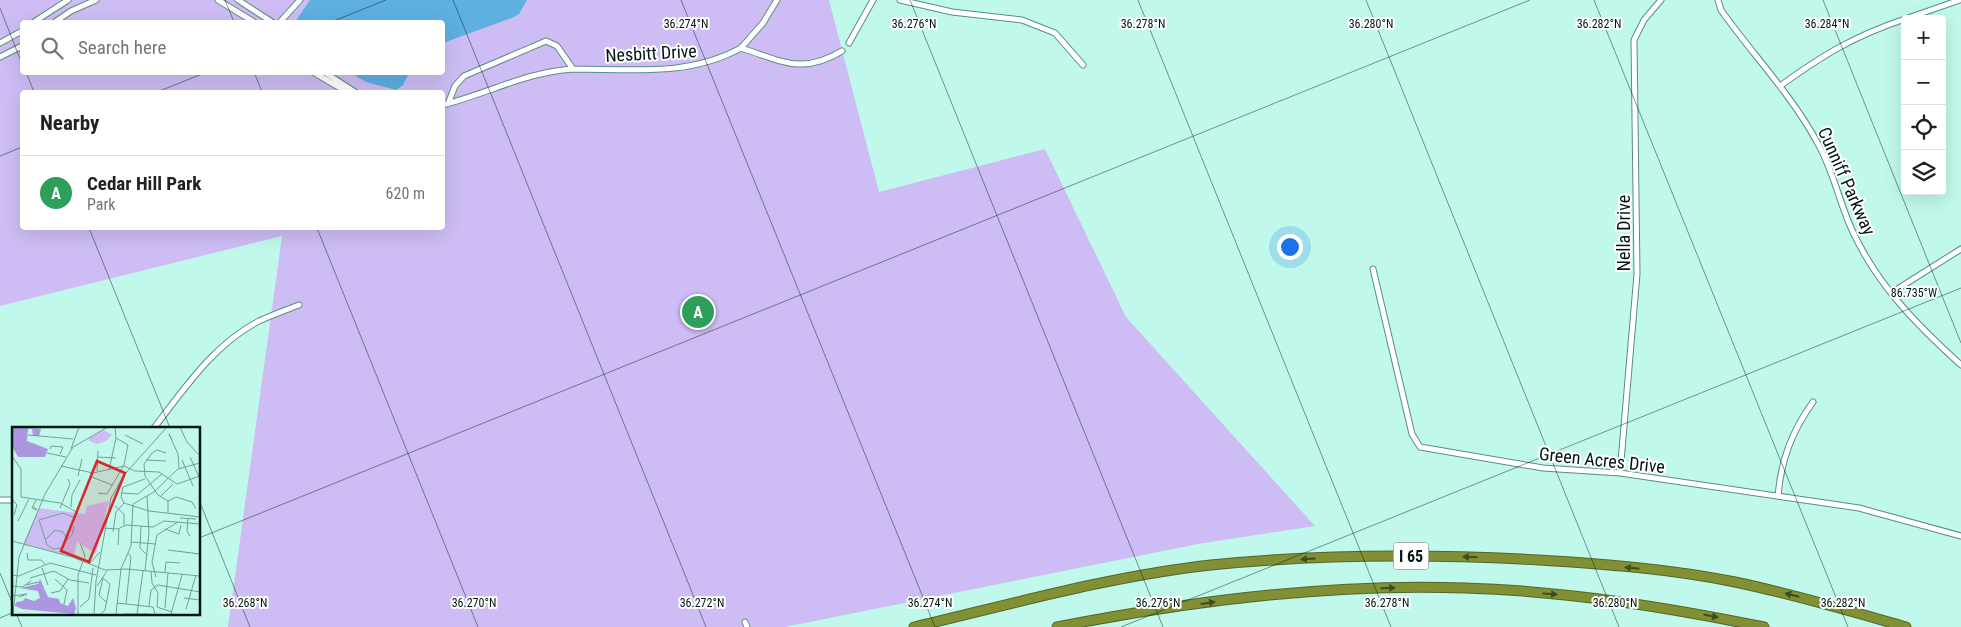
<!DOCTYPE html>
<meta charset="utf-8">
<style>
body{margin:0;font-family:"Roboto Condensed",sans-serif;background:#f6f6f6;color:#202124}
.controls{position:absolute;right:15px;top:15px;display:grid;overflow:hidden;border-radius:5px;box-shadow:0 5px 20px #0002}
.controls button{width:45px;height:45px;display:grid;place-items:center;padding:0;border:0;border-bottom:1px solid #e0e0e0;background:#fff;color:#202124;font:25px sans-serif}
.you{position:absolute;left:1289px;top:246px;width:18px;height:18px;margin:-12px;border:4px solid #fff;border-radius:50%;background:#1a73e8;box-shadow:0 0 0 8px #1a73e833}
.badge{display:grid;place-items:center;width:32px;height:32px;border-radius:50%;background:#a1125a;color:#fff;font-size:16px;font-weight:700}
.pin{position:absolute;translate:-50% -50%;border:2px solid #fff;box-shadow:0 1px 5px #0006}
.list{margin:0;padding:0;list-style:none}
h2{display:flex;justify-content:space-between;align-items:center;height:65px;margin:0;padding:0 20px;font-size:21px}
h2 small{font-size:16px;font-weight:400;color:#757577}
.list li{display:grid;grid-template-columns:32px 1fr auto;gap:15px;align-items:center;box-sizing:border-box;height:75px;padding:0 20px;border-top:1px solid #e0e0e0}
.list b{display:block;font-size:19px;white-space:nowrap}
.list p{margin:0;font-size:16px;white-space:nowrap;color:#757577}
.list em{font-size:16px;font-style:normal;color:#757577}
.icon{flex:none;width:28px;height:28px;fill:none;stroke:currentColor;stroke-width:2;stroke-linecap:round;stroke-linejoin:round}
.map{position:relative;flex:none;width:1961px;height:627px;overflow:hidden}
.search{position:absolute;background:#fff;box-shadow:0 5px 20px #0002;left:20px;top:20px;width:425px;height:55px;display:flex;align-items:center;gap:12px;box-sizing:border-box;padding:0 18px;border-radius:5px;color:#757577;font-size:19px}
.panel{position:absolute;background:#fff;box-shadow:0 5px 20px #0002;left:20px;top:90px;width:425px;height:140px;border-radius:5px}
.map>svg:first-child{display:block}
.green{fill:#cdbdf4;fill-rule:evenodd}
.water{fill:#5eb0e1}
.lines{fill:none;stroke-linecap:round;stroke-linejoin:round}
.minor-casing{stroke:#588e81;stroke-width:7}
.motorway-casing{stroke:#556528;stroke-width:11}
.minor{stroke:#fff;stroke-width:5}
.motorway{stroke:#819034;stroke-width:9}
.oneway{fill:#3b4d21}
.ticks{fill:none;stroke:#021612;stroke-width:1;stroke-opacity:0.45}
.labels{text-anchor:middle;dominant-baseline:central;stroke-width:4;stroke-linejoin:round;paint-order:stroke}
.shield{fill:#fff;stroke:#4e5c59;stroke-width:1}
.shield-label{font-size:16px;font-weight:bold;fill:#021612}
.street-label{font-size:18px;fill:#021612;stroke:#fff}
.inset-road{fill:none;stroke:#749e94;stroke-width:1}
.view{fill:#d62828;fill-opacity:0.15;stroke:#d62828;stroke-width:2.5}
.inset-edge{fill:none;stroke:#021612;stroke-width:2.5}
.ticks-label{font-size:12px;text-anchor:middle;fill:#021612;stroke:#fff;stroke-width:4;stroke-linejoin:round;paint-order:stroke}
</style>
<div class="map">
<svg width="1961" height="627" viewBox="0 0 1961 627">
<rect width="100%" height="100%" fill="#c0f9eb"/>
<path class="green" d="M 0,0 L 829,0 L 879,192 L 1045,149 L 1126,317 L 1315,526 L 1198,544 L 785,627 L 228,627 L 282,236 L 0,306 ZM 22,22 L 442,22 L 442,72 L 22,72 ZM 22,92 L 442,92 L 442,228 L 22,228 Z"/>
<path class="water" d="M 310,0 L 527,0 L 519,14 L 514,17 L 443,43 L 442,22 L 295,22 Z
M 351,73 L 409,73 L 403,85 L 396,90 L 366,82 Z"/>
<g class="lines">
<g class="minor-casing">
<path id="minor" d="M 218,0 L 254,22
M 238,0 L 272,22
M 900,0 L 952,12 L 1022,20 L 1055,33 L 1083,65
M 1718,0 L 1721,10 C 1752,54 1791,94 1817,142 C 1833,169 1839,202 1852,230 C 1877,285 1917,325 1961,365
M 1905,19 L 1960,0
M 34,22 L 68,0
M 55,22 L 71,11 L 96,0
M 280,22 L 300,0
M 0,43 L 22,31
M 849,43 L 873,0
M 741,48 L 763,23 L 777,0
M 0,57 L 22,46
M 313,72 L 347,92
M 324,72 L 355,92
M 1780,86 C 1823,55 1854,36 1905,19
M 448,104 L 455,86 L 464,76 L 546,41 L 557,46 L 573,69 C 632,69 688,77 741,48 C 782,61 802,75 842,51
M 442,105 C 487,94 526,72 573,69
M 1373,269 L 1412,434 L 1420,447 L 1543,468 L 1620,473 L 1859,508 L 1961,536
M 1891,293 L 1961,249
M 154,428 C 185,388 213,345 259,321 C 272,315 286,310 299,305
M 1620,473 L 1637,274 L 1634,40 L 1644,20 L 1661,0
M 1778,496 C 1781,460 1792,431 1813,402
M 0,500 L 14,500
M 745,622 L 747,627"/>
</g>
<g class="motorway-casing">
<path id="motorway" d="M 914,627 C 1012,604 1111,576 1211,565 C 1320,554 1430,554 1539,560 C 1605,564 1671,569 1735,582 C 1793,594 1850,611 1906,627
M 1057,627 C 1190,601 1329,583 1465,588 C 1566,591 1665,607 1764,627"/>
</g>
<use href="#minor" class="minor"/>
<use href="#motorway" class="motorway"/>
</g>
<defs><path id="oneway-solid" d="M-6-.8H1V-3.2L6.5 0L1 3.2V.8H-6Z" transform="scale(1.25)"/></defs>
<g class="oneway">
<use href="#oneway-solid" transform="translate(1470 557) rotate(-179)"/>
<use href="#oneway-solid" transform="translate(1308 559) rotate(177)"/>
<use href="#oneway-solid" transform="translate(1632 568) rotate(-174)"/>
<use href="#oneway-solid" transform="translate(1388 588) rotate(-2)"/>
<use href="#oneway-solid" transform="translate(1550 594) rotate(4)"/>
<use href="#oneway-solid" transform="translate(1792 595) rotate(-166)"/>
<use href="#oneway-solid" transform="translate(1208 603) rotate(-8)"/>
<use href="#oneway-solid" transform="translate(1711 616) rotate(11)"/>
</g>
<path class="ticks" d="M 225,0 L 234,22M 453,0 L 706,627M 681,0 L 935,627M 910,0 L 1163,627M 1138,0 L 1391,627M 1366,0 L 1619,627M 1594,0 L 1848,627M 1823,0 L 1961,343M 0,8 L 22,64M 331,22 L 386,0M 26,72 L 34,92M 254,72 L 262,92M 157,92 L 207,72M 0,156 L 22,147M 89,228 L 170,428M 317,228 L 478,627M 199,500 L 250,627M 199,538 L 1530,0M 0,573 L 14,607M 16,613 L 22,627M 0,618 L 14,612M 1121,627 L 1961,288"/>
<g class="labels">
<rect class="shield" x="1393.5" y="542.5" width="35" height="27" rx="4"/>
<g class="shield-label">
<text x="1411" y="556">I 65</text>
</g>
<g class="street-label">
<text transform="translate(651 53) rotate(-3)">Nesbitt Drive</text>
<text transform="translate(1847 181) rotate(66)">Cunniff Parkway</text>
<text transform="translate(1623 233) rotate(-90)">Nella Drive</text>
<text transform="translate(1602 460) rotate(6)">Green Acres Drive</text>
</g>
</g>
<g transform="translate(12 427)">
<rect width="188" height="188" fill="#c0f9eb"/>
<path d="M 92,3 L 100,8 L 94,14 L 85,17 L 77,14 L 77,11 ZM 97,74 L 84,127 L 65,115 L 62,130 L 11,117 L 27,81 L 73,87 L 75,79 Z" fill="#cdbdf4"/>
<path d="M 0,0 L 29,2 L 27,9 L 21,9 L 20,2 L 16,2 L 15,14 L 36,22 L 33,30 L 6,30 L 0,19 ZM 28,152 L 36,170 L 47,172 L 48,176 L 56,179 L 61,171 L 64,181 L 62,187 L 10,182 L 3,179 L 4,175 L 11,174 L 13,171 L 22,174 L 28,171 L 26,164 L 8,161 L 26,157 Z" fill="#ac96df"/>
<path class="inset-road" d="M 168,0 L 175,15 L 188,29M 16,8 L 61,12M 113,8 L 131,17M 160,13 L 157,7 L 166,27 L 167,41M 38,22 L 39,19 L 51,20 L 48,27M 59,22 L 67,0M 35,26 L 54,30M 154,26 L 145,23 L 140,26 L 132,37 L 133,49 L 146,68 L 156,74M 0,29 L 9,42 L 9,70 L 48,76 L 66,86M 86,30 L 104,31M 178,30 L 188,52M 134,33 L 154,34M 170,33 L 181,59M 49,39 L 81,46 L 112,39M 112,39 L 123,44 L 147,45 L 165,57 L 188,49M 97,43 L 104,11M 85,44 L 86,24M 79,45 L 80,50 L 100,58M 66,49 L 70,32M 133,52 L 111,60 L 109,70 L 112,76 L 137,84 L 188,90M 86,66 L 95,67 L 112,38 L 116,18 L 104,11 L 103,0M 109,66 L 126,67 L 150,47M 148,70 L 161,57M 0,72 L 5,78 L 2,88M 21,79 L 25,83 L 20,81 L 24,73M 103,79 L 112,87 L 112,98M 59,80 L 60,68 L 68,53M 48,81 L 58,57 L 56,52M 156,86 L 156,74 L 164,70 L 180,75 L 184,82M 168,91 L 184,92M 176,91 L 175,104 L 178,109M 6,94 L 17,72M 129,99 L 128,121 L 135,128M 91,101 L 106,102 L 114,98 L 141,100 L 152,94 L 188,97M 153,102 L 167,107 L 169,98M 101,105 L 104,85 L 112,76M 33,113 L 43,103 L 51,105 L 55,112M 0,114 L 60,130 L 93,143 L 115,142 L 188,149M 119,115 L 143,117M 106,118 L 107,102M 50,121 L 41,122 L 35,118 L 27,93 L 51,86 L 64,91M 156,123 L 188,127M 15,126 L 16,133 L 29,133 L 33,137M 50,127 L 51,117 L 60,108 L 62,99M 77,137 L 88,125M 30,141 L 36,158M 109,142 L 119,119 L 121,77 L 142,65 L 166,42 L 188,36M 133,144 L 137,106 L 135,69M 139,144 L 140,156 L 146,166 L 145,180M 153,145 L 154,135 L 168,136M 0,148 L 7,149 L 38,136 L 84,148M 144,150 L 140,135 L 145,108 L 166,95M 18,151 L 42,144 L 58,153 L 77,156M 43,152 L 55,163 L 52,177M 14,158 L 26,155 L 23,156M 0,159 L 10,160 L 19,154M 85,159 L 95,144M 39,166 L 48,164 L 56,152M 0,169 L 15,167 L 7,170M 172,171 L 188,173M 105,176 L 141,180 L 143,187M 114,177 L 119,130 L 116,126M 137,179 L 139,163 L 146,158 L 188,165M 68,180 L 77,172 L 81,141M 145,180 L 160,185M 153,181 L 156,146M 174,182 L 184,148M 1,187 L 7,130 L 33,67 L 61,20 L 96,0M 66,187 L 66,148 L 73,129 L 68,116M 82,187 L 84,154 L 99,71 L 112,48 L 155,0M 89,187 L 93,183 L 98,157 L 91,151 L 87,168 L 94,175M 104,187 L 109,142M 113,187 L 137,187M 125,187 L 131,144M 159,187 L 170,148"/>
<path class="view" d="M 85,34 L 113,46 L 77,135 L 49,124 Z"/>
<rect width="188" height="188" class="inset-edge"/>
</g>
<g class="ticks-label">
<text x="1827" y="28">36.284°N</text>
<text x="686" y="28">36.274°N</text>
<text x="914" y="28">36.276°N</text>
<text x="1143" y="28">36.278°N</text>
<text x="1371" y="28">36.280°N</text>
<text x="1599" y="28">36.282°N</text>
<text x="1914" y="297">86.735°W</text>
<text x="245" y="607">36.268°N</text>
<text x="474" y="607">36.270°N</text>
<text x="702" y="607">36.272°N</text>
<text x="930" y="607">36.274°N</text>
<text x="1158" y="607">36.276°N</text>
<text x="1387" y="607">36.278°N</text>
<text x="1615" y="607">36.280°N</text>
<text x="1843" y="607">36.282°N</text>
</g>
</svg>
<div class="controls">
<button>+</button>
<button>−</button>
<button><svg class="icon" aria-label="locate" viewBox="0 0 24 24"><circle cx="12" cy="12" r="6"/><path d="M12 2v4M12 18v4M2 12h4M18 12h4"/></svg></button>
<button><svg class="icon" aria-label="layers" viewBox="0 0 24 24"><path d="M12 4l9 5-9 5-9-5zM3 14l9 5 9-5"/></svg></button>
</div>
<div class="you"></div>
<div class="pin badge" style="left:698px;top:312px;background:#2e9e5b">A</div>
<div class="search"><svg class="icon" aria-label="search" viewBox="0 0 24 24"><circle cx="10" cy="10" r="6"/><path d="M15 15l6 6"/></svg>Search here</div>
<section class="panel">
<h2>Nearby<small></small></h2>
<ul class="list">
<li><span class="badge" style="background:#2e9e5b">A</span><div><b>Cedar Hill Park</b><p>Park</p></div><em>620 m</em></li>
</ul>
</section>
</div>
